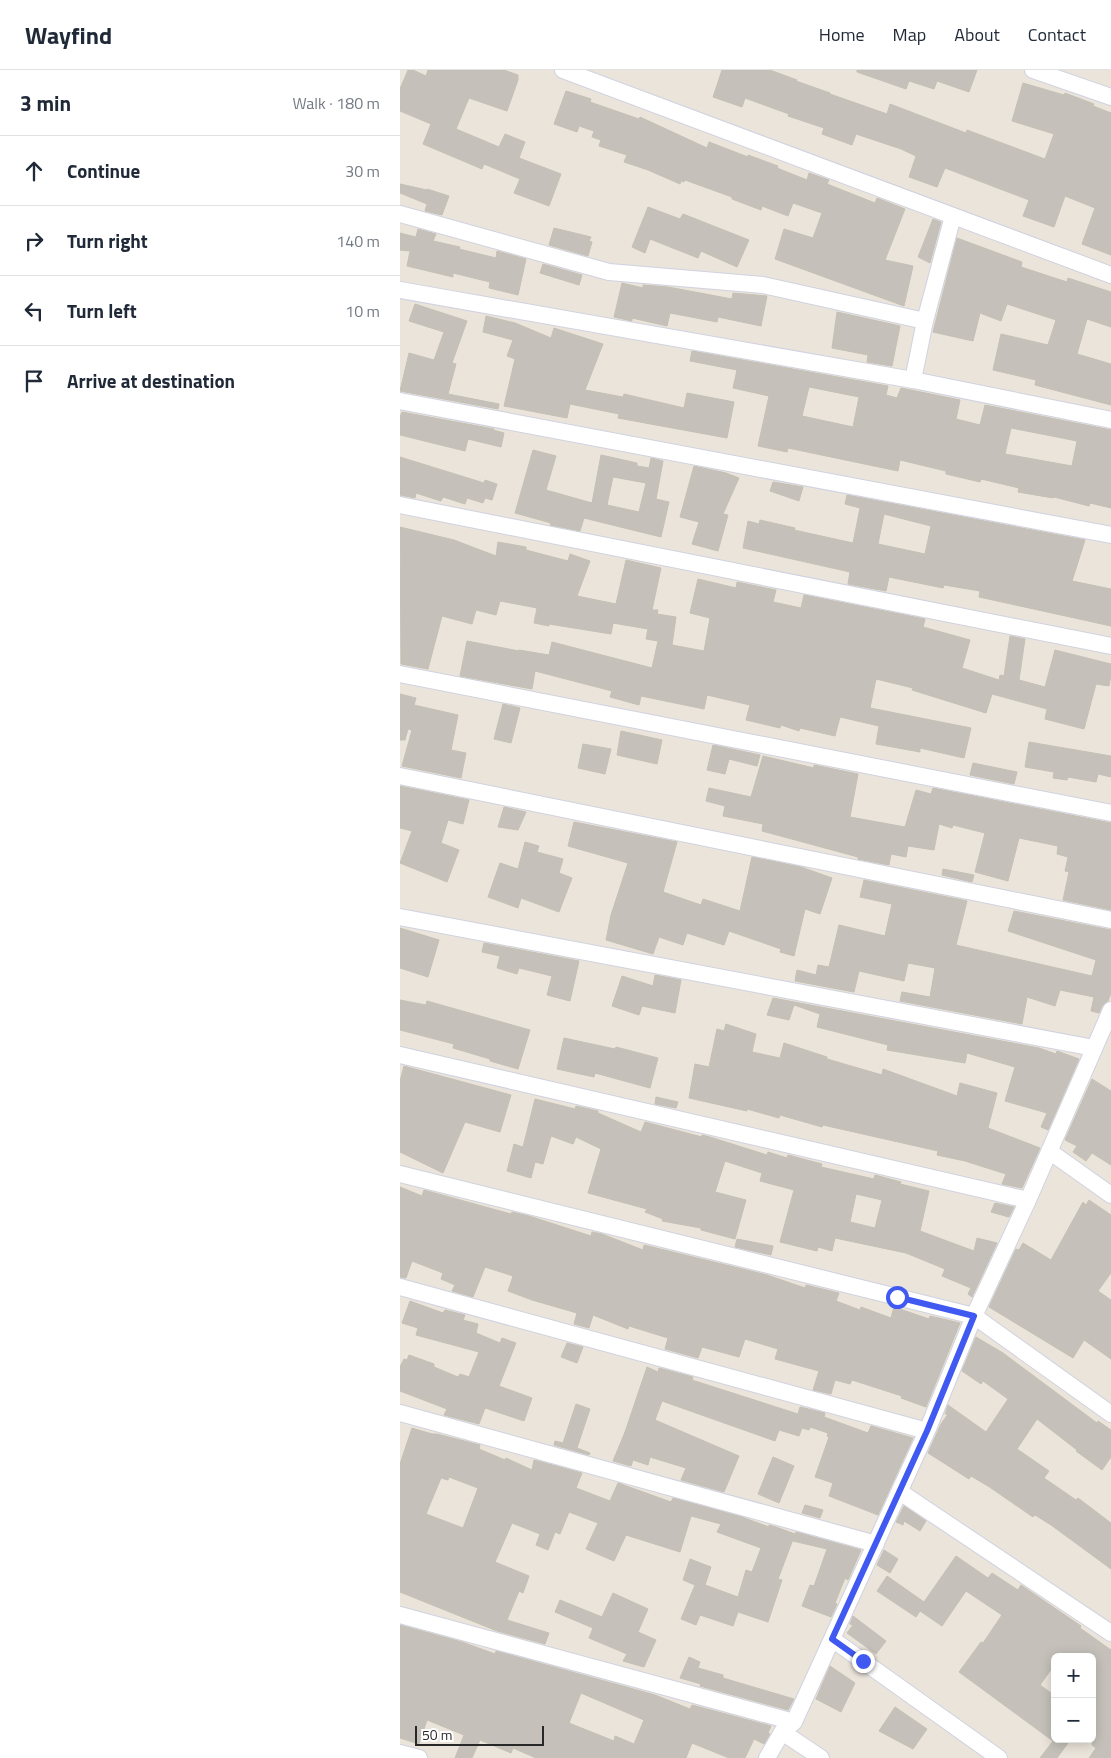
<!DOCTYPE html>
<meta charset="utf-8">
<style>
body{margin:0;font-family:"Titillium Web",sans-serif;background:#f2f2f3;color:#1f2937}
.controls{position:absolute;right:15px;bottom:15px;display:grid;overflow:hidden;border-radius:8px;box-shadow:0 2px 12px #0003}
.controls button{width:45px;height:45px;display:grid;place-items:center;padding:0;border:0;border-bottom:1px solid #e0e1e3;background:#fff;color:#1f2937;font:25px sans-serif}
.scale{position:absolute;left:15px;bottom:12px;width:129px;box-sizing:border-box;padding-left:5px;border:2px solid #282828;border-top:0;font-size:14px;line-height:18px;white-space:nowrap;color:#282828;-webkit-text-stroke:4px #fff;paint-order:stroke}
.stop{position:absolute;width:15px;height:15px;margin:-11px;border:4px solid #4059f1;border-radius:50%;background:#fff}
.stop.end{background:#4059f1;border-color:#fff;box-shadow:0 1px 5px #0008}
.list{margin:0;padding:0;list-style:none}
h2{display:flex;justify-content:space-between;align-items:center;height:65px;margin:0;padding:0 20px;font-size:21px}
h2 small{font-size:16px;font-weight:400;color:#747a83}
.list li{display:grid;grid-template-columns:32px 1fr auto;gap:15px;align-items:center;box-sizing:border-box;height:70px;padding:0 20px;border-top:1px solid #e0e1e3}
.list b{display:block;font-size:19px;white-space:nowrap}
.list em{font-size:16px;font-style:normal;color:#747a83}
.icon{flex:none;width:28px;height:28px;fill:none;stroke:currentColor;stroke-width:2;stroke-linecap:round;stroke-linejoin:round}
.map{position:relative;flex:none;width:711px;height:1688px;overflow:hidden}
header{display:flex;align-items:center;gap:30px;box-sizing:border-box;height:70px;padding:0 25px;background:#fff;border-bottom:1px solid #e0e1e3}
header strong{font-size:24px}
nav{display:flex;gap:28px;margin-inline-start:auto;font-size:18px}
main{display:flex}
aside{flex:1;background:#fff}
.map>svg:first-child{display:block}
.building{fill:#c5c1ba;stroke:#c5c0b4;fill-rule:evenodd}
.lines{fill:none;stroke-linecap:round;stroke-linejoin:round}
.street-casing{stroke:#d0d2e1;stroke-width:18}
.street{stroke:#fff;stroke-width:16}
.route{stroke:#4059f1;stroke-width:6}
</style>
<header>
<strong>Wayfind</strong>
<nav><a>Home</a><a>Map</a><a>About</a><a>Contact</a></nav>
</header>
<main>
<aside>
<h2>3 min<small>Walk · 180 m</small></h2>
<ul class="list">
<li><svg class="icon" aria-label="ahead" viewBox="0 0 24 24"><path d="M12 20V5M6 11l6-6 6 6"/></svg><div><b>Continue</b></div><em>30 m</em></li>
<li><svg class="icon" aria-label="right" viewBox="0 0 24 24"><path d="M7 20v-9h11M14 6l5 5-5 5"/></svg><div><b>Turn right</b></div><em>140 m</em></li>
<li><svg class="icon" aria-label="left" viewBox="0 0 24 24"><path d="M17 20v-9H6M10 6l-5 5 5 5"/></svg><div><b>Turn left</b></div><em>10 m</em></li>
<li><svg class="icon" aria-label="arrive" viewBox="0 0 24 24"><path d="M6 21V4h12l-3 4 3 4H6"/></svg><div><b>Arrive at destination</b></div></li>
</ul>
</aside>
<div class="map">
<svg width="711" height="1688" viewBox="0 0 711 1688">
<rect width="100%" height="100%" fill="#eae4da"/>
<path class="building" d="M 8,0 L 13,0 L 26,6 L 28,0 L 104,0 L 118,5 L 118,10 L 107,41 L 69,28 L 56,59 L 99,77 L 105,64 L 125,72 L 119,88 L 161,104 L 149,136 L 114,123 L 120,109 L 84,94 L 82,99 L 23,74 L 31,54 L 0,41 L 0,19 Z
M 322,0 L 370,0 L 397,10 L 396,11 L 430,23 L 430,24 L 487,44 L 490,34 L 566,63 L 567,60 L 645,89 L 654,64 L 612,51 L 623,13 L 664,25 L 665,23 L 694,34 L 693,36 L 711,43 L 711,185 L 682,174 L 695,138 L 665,126 L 654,157 L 623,146 L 629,130 L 545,98 L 537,117 L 509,107 L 516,86 L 501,79 L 456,64 L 452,75 L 422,64 L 424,58 L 388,46 L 389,44 L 345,28 L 342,37 L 313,27 Z
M 457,0 L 577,0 L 569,22 L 537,11 L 534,19 L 509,11 L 506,19 L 457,2 Z
M 166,21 L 191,29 L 190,32 L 239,49 L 240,47 L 307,78 L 309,72 L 348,87 L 348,85 L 378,96 L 377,98 L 407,110 L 409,103 L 429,110 L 427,114 L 475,133 L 477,128 L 505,139 L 485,190 L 513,196 L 504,236 L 375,189 L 384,159 L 413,168 L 422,143 L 393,133 L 388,146 L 362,136 L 361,140 L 332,129 L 332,127 L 285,110 L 284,112 L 281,111 L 280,114 L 248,100 L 224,92 L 227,85 L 199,76 L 201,70 L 192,67 L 194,61 L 179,56 L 177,62 L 154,54 Z
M 0,114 L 27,120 L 27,119 L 49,126 L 42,145 L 25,141 L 27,134 L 0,123 Z
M 248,137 L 280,149 L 283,144 L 349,170 L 337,197 L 301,181 L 298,188 L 250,169 L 245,183 L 232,177 Z
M 533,149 L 541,152 L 530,193 L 518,187 Z
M 154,158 L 191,167 L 189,171 L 192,172 L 188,186 L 149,175 Z
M 18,159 L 36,164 L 33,171 L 60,177 L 59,179 L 96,188 L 97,181 L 126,189 L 118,225 L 89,218 L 90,212 L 53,203 L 53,207 L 7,196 L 10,181 L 0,180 L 0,163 L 16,167 Z
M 557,168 L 622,192 L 621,197 L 667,212 L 668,208 L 711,222 L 711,257 L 687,249 L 677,284 L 711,294 L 711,335 L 635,315 L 636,310 L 593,300 L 601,264 L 648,275 L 656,250 L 607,234 L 601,251 L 580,243 L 573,271 L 533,262 Z
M 143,194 L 182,205 L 179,215 L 140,203 Z
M 222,213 L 243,218 L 243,215 L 268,217 L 332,229 L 333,223 L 367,226 L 361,256 L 318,247 L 317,252 L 270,243 L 267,256 L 232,248 L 232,251 L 214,247 Z
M 15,234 L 67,251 L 52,293 L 56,294 L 48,324 L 99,334 L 98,339 L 0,321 L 9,283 L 34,290 L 44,262 L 9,251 Z
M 437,242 L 500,256 L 492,296 L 467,292 L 468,285 L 432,278 Z
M 86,246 L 115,253 L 151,268 L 154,258 L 203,274 L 185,320 L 223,327 L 224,324 L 284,338 L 287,323 L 334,332 L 327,368 L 218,348 L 219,344 L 170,334 L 167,348 L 104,336 L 115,289 L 107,286 L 113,270 L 83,262 Z
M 292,281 L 488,316 L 486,325 L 497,328 L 501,318 L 560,330 L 556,349 L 580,355 L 585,335 L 711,360 L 711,438 L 690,433 L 689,436 L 654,427 L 653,428 L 618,422 L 619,418 L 581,409 L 580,412 L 546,404 L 546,401 L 500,390 L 498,401 L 388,378 L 387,382 L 358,376 L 369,326 L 333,318 L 337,300 L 290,291 ZM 409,317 L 459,327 L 453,357 L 402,346 ZM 611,358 L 677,371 L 672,396 L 605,384 Z
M 2,342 L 94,359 L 93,360 L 104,363 L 101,377 L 68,369 L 65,381 L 0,365 L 0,347 Z
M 133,380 L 156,386 L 146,420 L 192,433 L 201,385 L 237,393 L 237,396 L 249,398 L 251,388 L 263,391 L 256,429 L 269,432 L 261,467 L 184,448 L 180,461 L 150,455 L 151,453 L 115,443 ZM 213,407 L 246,413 L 239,442 L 207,435 Z
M 0,387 L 84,413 L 85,410 L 97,414 L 92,430 L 85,428 L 83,433 L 67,428 L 65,434 L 43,427 L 41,431 L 16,423 L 15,428 L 0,425 Z
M 294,396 L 326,403 L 339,408 L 323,444 L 328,445 L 318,481 L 292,474 L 299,452 L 280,447 Z
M 373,412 L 403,417 L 399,431 L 370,421 Z
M 447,425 L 685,470 L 672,511 L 711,519 L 711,556 L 579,527 L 580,521 L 544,515 L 543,518 L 489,507 L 486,521 L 448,514 L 450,502 L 343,478 L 348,451 L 359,454 L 360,450 L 395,458 L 394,460 L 453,473 L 460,438 L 445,434 ZM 484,444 L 531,456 L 525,484 L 478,474 Z
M 0,457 L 54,470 L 96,486 L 98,472 L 126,477 L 126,480 L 168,491 L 170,484 L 190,491 L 177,526 L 216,534 L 226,490 L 261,498 L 252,540 L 258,540 L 257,544 L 276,547 L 272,575 L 304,581 L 310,548 L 290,543 L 298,509 L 336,518 L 337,512 L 376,520 L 373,532 L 401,538 L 404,525 L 525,549 L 523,557 L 570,570 L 562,598 L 599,610 L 600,605 L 604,606 L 610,566 L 625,569 L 619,610 L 645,617 L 655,580 L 711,594 L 711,605 L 709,616 L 696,614 L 684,659 L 645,649 L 647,639 L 592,624 L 586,643 L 512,620 L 513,618 L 476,609 L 470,638 L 571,658 L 564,688 L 520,678 L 520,682 L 476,674 L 479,656 L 440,647 L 435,666 L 400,658 L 399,661 L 381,655 L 380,658 L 346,650 L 350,635 L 307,625 L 304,639 L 241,626 L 239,635 L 210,627 L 212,621 L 135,601 L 132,619 L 60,606 L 67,571 L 119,581 L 119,580 L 149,585 L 152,572 L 252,598 L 258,571 L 246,569 L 248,559 L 213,553 L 211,564 L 149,554 L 149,556 L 134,553 L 137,538 L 100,531 L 96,545 L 76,540 L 72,554 L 42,546 L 28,599 L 1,594 Z
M 0,624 L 16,628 L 14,635 L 58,645 L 51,680 L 66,683 L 61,708 L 2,696 L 12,660 L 8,659 L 5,670 L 0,670 Z
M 103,634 L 120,638 L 111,673 L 94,669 Z
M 221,661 L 262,670 L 257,694 L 217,685 Z
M 629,672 L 711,686 L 711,707 L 698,704 L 696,712 L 668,707 L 667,710 L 653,708 L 654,702 L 625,697 Z
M 183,674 L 211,679 L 205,704 L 178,698 Z
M 313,675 L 360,685 L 357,696 L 329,689 L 325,704 L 307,700 Z
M 363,686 L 414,698 L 414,695 L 458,704 L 450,747 L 505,757 L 516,720 L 531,724 L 533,718 L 711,753 L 711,840 L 663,830 L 669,802 L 665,801 L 668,787 L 657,784 L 658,776 L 619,768 L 608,811 L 575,802 L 585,763 L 553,755 L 552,758 L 539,754 L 534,780 L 508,776 L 506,787 L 491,784 L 489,795 L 458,789 L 458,787 L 362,761 L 363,754 L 323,746 L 325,736 L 306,731 L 309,718 L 351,727 Z
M 573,693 L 617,702 L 614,714 L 570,705 Z
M 0,716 L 69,730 L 63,754 L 48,750 L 41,773 L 59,780 L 47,812 L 0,793 L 12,761 L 0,758 Z
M 104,737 L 126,742 L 118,760 L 98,757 Z
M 174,752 L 277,772 L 263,822 L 301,835 L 303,829 L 340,841 L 352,787 L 401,797 L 432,808 L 420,844 L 405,839 L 394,886 L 380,882 L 381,879 L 329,861 L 324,875 L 287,863 L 283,875 L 259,867 L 253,884 L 206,870 L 211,845 L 228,793 L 168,776 Z
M 125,772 L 139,776 L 137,782 L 163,789 L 159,803 L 172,808 L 159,842 L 121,828 L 118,838 L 88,827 L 100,793 L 118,799 Z
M 543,799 L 574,805 L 572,812 L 542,805 Z
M 464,810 L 567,831 L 556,875 L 692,906 L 696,890 L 608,861 L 614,841 L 711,860 L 711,923 L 708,931 L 702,936 L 699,943 L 691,941 L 694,927 L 660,920 L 655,936 L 627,927 L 622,954 L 500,931 L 502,922 L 530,927 L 535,898 L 508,893 L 504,911 L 459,901 L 454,922 L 395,911 L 397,900 L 416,905 L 418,895 L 429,897 L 439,855 L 485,866 L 492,834 L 460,827 Z
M 0,858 L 39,870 L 28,907 L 0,898 Z
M 84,873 L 179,891 L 170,931 L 147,925 L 152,906 L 119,898 L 117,904 L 97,898 L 100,886 L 82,882 Z
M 255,905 L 281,910 L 275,943 L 242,936 L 239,945 L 212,936 L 222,906 L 253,916 Z
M 373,928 L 639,978 L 656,984 L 657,981 L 679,989 L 648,1060 L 641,1057 L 647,1043 L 605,1031 L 615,997 L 567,983 L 565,993 L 487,980 L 488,975 L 417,957 L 420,944 L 394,935 L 389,950 L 367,945 Z
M 0,930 L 26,935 L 27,931 L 130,960 L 118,999 L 90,991 L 90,989 L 53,978 L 54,974 L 0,960 Z
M 326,954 L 356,964 L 352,982 L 380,988 L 384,973 L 427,987 L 427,989 L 482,1005 L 483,999 L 557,1026 L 560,1013 L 597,1023 L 588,1058 L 640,1078 L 622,1118 L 602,1114 L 606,1104 L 565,1091 L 537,1085 L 538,1081 L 454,1062 L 423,1055 L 422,1057 L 380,1045 L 379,1048 L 347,1039 L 347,1041 L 289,1028 L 295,994 L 309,997 L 317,959 L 324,961 Z
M 164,968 L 215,979 L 216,977 L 258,988 L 250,1018 L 195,1003 L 194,1007 L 157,999 Z
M 4,996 L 111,1025 L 100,1062 L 65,1052 L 43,1103 L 0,1082 L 0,1011 Z
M 692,1009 L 711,1021 L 711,1095 L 692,1083 L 686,1091 L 673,1082 L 677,1076 L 665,1070 Z
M 256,1027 L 278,1032 L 276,1038 L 255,1034 Z
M 135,1029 L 175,1039 L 176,1036 L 198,1041 L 198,1043 L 241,1062 L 245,1052 L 302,1067 L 302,1065 L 310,1067 L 367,1085 L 368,1082 L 387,1088 L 388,1085 L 422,1094 L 421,1097 L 474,1109 L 475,1105 L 501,1112 L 500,1114 L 529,1121 L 520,1161 L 574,1181 L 577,1168 L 597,1173 L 572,1227 L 568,1224 L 571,1218 L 542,1206 L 545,1199 L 506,1183 L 435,1168 L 432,1181 L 418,1177 L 417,1181 L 380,1172 L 394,1120 L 360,1111 L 362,1103 L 325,1091 L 315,1122 L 346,1130 L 335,1169 L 301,1160 L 301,1158 L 262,1151 L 263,1149 L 245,1142 L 247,1139 L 188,1123 L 201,1079 L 176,1067 L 173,1074 L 151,1066 L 143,1094 L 135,1092 L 131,1108 L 107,1101 L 114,1074 L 123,1077 ZM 456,1124 L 482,1130 L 475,1158 L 450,1152 Z
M 0,1117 L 22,1126 L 24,1120 L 111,1144 L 112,1142 L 129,1146 L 191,1166 L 192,1162 L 202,1164 L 243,1180 L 244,1175 L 367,1205 L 405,1218 L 406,1215 L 439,1223 L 436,1231 L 460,1240 L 461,1237 L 491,1248 L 494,1237 L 529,1249 L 530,1246 L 560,1253 L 526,1337 L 501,1328 L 502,1326 L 452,1310 L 450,1314 L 435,1310 L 431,1324 L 413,1320 L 419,1301 L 375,1289 L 378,1279 L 345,1269 L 339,1287 L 302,1277 L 298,1288 L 265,1279 L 268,1268 L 229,1256 L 228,1259 L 193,1245 L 189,1258 L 174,1254 L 177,1243 L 132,1230 L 108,1221 L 113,1206 L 85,1197 L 73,1227 L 52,1221 L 55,1215 L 41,1209 L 43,1203 L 12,1191 L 6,1208 L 0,1207 Z
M 689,1130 L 711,1145 L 711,1203 L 698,1221 L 711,1230 L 711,1289 L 684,1270 L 673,1288 L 589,1237 L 616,1179 L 619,1180 L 623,1173 L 651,1190 L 683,1132 L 686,1135 Z
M 595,1133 L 614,1137 L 609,1147 L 591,1142 Z
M 337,1169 L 373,1176 L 371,1185 L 335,1177 Z
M 10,1231 L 43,1243 L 45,1240 L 65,1245 L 63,1250 L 78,1254 L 76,1263 L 100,1273 L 102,1268 L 116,1273 L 99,1316 L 132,1328 L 124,1351 L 85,1338 L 79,1354 L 44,1345 L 47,1339 L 0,1321 L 0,1297 L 4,1289 L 7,1290 L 9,1285 L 34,1294 L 34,1297 L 58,1307 L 60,1304 L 69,1307 L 79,1282 L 16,1265 L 18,1258 L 2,1253 Z
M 576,1267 L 603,1283 L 697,1353 L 698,1351 L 711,1360 L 711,1387 L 702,1400 L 676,1381 L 677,1380 L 637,1349 L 617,1379 L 649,1401 L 644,1408 L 676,1430 L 678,1428 L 711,1453 L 711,1499 L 651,1455 L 635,1445 L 633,1447 L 588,1416 L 571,1406 L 569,1409 L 528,1383 L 541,1354 L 548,1344 L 545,1344 L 548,1335 L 586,1362 L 608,1329 L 583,1311 L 581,1314 L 562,1301 Z
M 167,1273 L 183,1277 L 177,1293 L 161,1287 Z
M 247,1297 L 258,1302 L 259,1298 L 293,1307 L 292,1310 L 398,1344 L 400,1337 L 425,1343 L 424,1347 L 468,1363 L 471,1356 L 513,1368 L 478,1445 L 429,1426 L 433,1413 L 415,1407 L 429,1367 L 427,1366 L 428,1363 L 410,1357 L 409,1360 L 402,1358 L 399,1366 L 379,1360 L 375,1371 L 262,1331 L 255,1350 L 339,1386 L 324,1422 L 281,1410 L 286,1398 L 250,1387 L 248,1395 L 233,1390 L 231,1396 L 213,1391 L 225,1362 Z
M 176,1334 L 190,1339 L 177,1378 L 190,1383 L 189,1385 L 154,1375 L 155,1371 L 163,1373 Z
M 12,1358 L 32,1364 L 37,1364 L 80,1375 L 79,1379 L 105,1390 L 106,1388 L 132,1400 L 134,1390 L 182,1403 L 176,1418 L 210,1431 L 218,1413 L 271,1432 L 273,1428 L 342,1447 L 369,1457 L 369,1455 L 376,1457 L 395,1464 L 378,1509 L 382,1510 L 368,1552 L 338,1542 L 333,1556 L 300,1545 L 296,1555 L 281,1549 L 295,1515 L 283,1510 L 290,1489 L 311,1497 L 305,1515 L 338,1527 L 346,1500 L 352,1502 L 361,1478 L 317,1462 L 321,1454 L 291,1446 L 280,1482 L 226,1465 L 214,1491 L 186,1479 L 198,1453 L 169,1442 L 160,1464 L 155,1462 L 148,1480 L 136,1475 L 140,1464 L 112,1453 L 95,1492 L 129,1506 L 123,1523 L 119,1521 L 107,1550 L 149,1563 L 145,1574 L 97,1561 L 0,1522 L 0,1394 ZM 49,1407 L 78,1418 L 63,1458 L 26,1444 L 41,1408 L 48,1410 Z
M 373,1387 L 394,1396 L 379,1433 L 358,1424 Z
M 405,1435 L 423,1440 L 420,1448 L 402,1443 Z
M 504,1436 L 526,1451 L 520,1461 L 504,1451 L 503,1455 L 496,1452 Z
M 396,1462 L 461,1480 L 448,1510 L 445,1508 L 435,1533 L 437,1534 L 431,1547 L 402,1536 L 410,1515 L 414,1516 L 427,1479 L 393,1471 Z
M 484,1480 L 498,1489 L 490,1503 L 477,1495 Z
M 556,1486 L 588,1508 L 592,1503 L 618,1520 L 621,1515 L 681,1556 L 680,1558 L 711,1580 L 711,1688 L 689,1688 L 696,1678 L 692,1675 L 692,1587 L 655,1587 L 655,1594 L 640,1615 L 655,1626 L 655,1669 L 671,1669 L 657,1688 L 640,1688 L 653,1671 L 559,1602 L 581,1572 L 583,1573 L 602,1545 L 566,1521 L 542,1556 L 520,1541 L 516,1547 L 477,1521 L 487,1506 L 524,1532 Z
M 213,1523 L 248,1539 L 238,1562 L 256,1570 L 244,1597 L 223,1591 L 227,1584 L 189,1568 L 193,1558 L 155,1542 L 160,1530 L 202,1547 Z
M 453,1546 L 486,1571 L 476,1584 L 447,1563 L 453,1555 L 450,1554 Z
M 0,1555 L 62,1572 L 95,1584 L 96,1581 L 255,1625 L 290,1639 L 292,1635 L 371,1656 L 368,1663 L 370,1664 L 364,1674 L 354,1669 L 345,1688 L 329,1688 L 292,1673 L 286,1688 L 136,1688 L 113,1678 L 111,1683 L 80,1670 L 72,1688 L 55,1688 L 64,1665 L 27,1650 L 19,1674 L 0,1668 ZM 181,1623 L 244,1650 L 234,1674 L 215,1666 L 214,1671 L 169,1653 Z
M 289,1587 L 300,1592 L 298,1598 L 323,1605 L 323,1608 L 394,1629 L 388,1640 L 300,1616 L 301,1614 L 280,1608 Z
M 430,1596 L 455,1613 L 441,1642 L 416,1629 Z
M 495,1637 L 527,1659 L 513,1679 L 479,1661 Z"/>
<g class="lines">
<g class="street-casing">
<path id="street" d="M 163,0 L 711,205
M 633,0 L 711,27
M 0,144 L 209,202 L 363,215 L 525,251
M 0,220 L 513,310 L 711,350
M 513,310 L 525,251 L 553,146
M 0,331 L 711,465
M 0,435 L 711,576
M 0,604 L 711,743
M 0,706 L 711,850
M 0,847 L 694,978
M 0,985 L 628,1130
M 649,1081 L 711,1125
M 0,1104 L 574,1246 L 711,1344
M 0,1217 L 527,1361
M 0,1343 L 476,1474
M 500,1422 L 711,1563
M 0,1545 L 394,1652
M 432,1569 L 599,1688
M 382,1662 L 421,1688
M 0,1683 L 19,1688
M 367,1688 L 382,1662 L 394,1652 L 527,1361 L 574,1246 L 628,1130 L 711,940"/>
</g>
<use href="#street" class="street"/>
</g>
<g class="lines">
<path class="route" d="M 463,1591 L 432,1569 L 527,1361 L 574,1246 L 497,1227"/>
</g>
</svg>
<div class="controls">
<button>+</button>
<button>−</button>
</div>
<div class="scale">50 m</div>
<div class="stop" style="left:497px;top:1227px"></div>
<div class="stop end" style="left:463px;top:1591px"></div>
</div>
</main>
